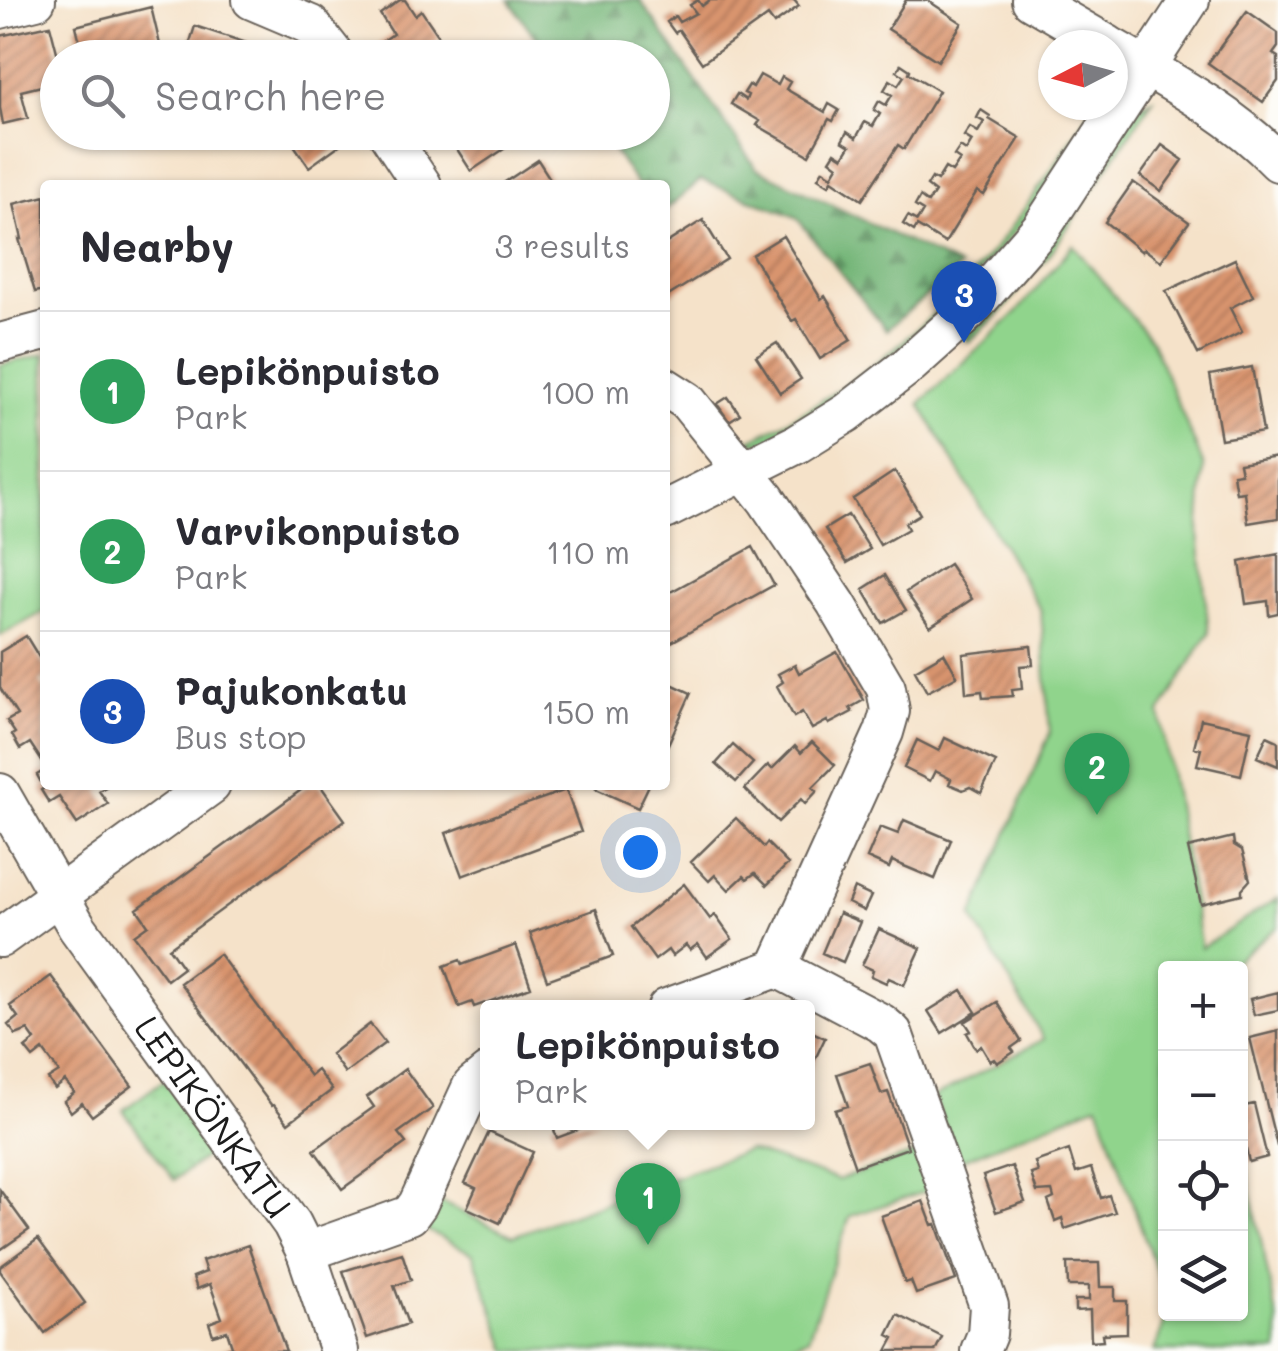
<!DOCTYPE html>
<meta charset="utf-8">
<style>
body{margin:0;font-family:Mali,sans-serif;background:#f2f2f3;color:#2b2b33}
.controls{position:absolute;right:30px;bottom:30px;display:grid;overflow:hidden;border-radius:10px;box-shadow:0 2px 8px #0004}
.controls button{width:90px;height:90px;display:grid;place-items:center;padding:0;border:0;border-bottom:2px solid #e1e1e2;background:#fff;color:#2b2b33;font:50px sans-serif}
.compass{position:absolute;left:1038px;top:30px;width:90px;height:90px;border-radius:50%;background:#fff;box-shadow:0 2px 8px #0004;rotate:264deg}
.you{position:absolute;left:640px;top:852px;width:35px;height:35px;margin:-25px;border:8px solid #fff;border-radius:50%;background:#1a73e8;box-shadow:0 0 0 15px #1a73e833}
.badge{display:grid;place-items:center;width:65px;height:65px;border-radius:50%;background:#c8321e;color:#fff;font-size:32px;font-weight:700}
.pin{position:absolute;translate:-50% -82px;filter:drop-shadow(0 2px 5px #0008)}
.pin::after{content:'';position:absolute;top:52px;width:35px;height:30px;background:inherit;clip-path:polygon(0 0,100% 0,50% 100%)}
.popup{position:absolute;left:480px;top:1000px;width:335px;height:130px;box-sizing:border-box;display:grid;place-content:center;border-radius:10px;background:#fff;filter:drop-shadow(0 2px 8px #0005);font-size:32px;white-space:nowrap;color:#7c7c81}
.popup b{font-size:38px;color:#2b2b33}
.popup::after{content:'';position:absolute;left:50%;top:100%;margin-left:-20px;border:20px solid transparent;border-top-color:#fff}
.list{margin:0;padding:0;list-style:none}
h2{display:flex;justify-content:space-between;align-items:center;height:130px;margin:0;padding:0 40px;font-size:42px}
h2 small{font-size:32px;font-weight:400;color:#7c7c81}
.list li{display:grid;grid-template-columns:65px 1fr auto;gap:30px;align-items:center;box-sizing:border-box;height:160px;padding:0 40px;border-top:2px solid #e1e1e2}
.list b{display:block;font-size:38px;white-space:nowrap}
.list p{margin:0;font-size:32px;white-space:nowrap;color:#7c7c81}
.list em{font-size:32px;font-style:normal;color:#7c7c81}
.icon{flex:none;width:55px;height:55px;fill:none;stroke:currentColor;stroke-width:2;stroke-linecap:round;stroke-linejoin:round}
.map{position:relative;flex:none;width:1278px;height:1351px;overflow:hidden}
.search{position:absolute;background:#fff;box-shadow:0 2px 8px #0004;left:40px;top:40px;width:630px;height:110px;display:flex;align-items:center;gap:25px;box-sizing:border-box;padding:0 35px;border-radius:55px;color:#7c7c81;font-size:38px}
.panel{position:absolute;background:#fff;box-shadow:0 2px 8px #0004;left:40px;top:180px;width:630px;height:610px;border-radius:10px}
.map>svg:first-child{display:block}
.grass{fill:url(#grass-dots);stroke:#567854;stroke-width:2.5}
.forest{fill:url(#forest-firs);stroke:#48694a;stroke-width:2.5}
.green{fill:#90d48c;stroke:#567854;stroke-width:2.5}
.building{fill:url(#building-hatch)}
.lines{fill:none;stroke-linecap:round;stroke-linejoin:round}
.minor-casing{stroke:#686159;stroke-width:42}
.minor{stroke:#fff;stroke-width:38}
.labels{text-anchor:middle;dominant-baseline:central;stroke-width:8;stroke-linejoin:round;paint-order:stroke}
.street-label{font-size:35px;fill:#1c1c1c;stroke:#fdfcf7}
</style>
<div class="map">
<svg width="1278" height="1351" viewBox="0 0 1278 1351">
<defs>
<pattern id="grass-dots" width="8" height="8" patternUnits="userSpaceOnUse" patternTransform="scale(2.5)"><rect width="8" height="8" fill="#90d48c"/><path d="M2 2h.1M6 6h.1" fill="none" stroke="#7cb578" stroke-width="1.8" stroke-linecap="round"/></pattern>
<pattern id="forest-firs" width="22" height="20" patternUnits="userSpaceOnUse" patternTransform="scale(2.5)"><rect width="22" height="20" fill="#74b678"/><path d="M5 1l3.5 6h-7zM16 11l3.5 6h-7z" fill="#5e9362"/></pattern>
<pattern id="building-hatch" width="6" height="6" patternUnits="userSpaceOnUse" patternTransform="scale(2.5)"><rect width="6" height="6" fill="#d9946e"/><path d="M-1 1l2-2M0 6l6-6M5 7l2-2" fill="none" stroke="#af785a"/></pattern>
</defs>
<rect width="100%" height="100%" fill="#fdfcf7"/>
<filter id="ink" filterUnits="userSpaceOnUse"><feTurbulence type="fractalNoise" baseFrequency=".01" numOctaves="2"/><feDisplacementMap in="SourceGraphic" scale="20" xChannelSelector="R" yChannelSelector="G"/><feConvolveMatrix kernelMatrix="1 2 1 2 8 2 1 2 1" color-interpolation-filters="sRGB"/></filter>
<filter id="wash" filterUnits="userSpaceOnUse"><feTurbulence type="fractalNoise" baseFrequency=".0048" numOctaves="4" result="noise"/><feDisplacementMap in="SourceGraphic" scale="40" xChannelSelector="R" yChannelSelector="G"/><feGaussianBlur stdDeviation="2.25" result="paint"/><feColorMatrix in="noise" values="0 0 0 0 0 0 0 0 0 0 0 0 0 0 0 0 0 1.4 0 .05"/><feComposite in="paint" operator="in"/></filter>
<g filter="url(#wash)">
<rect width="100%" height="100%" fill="#f5e2c9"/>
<path class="grass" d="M 1153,99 L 1050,254 L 1003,310 L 969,342 L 965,337 L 1141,105 Z
M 1094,105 L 1103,105 L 1037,206 L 943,315 L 798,428 L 758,443 L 746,442 C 839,398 928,330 993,250 C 1030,204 1062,154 1094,105 Z
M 164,1080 L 215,1150 L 174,1180 L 123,1110 Z"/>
<path class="forest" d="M 509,0 L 640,0 L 756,168 L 960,267 L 886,330 L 796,217 L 701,180 L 665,210 L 665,185 L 637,185 L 601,133 L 652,132 L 652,58 L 549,57 Z"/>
<path class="green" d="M 1073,245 L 1152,342 L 1204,466 L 1199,535 L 1209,633 L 1160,713 L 1201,948 L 1278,898 L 1278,927 L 1226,968 L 1166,968 L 1165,1296 L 1098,1104 L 956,1162 L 934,1097 L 1044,1039 L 972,917 L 1050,733 L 1041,611 L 920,404 L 1016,313 Z
M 45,354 L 45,611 L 0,636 L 0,365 Z
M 1241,1144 L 1278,1322 L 1278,1351 L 1154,1351 L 1168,1314 L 1240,1314 Z
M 748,1150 L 838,1180 L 922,1151 L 937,1188 L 850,1216 L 808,1338 L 776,1351 L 508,1351 L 473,1254 L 426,1230 L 440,1202 L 513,1236 Z"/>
<g id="blocks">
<path class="building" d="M 400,0 L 405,0 L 415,15 L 421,10 L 440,38 L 427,47 L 434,58 L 385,58 L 377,45 L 393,34 L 380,14 Z
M 698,0 L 702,6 L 710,0 L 794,0 L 799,6 L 774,24 L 768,16 L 702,63 L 679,30 L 675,33 L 667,22 L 675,16 L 679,22 L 696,13 L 690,5 Z
M 906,0 L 927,0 L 962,23 L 938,61 L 888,29 Z
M 151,7 L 162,53 L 145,58 L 84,58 L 76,26 Z
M 1247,11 L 1278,33 L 1278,47 L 1273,54 L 1278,57 L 1278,81 L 1263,102 L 1208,63 Z
M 50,25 L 58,56 L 58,82 L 21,91 L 28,118 L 3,124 L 0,108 L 0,36 Z
M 195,26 L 262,48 L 259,58 L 185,58 Z
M 901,64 L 910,70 L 909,73 L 939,91 L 904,149 L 898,145 L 862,200 L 832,180 L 829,185 L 818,178 L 823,170 L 832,176 L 838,166 L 830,160 L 835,152 L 843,157 L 850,146 L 842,141 L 847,132 L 856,138 L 865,122 L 873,126 L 880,114 L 874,110 L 879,101 L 886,105 L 892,95 L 884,90 L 890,80 L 898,85 L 904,76 L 897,71 Z
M 760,75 L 778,85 L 782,77 L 790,82 L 786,89 L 825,112 L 829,104 L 839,110 L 833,121 L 829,119 L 809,155 L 757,125 L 760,121 L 731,104 L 737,94 L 746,100 L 748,95 L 744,93 L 749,85 L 753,87 Z
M 981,110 L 990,116 L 989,119 L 1020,138 L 984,195 L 977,191 L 945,243 L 917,226 L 914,231 L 903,224 L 908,216 L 917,221 L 923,211 L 915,206 L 920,197 L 928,203 L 935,192 L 927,186 L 932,178 L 937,181 L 945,168 L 952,172 L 960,160 L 954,156 L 960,147 L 966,151 L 972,141 L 964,136 L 970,127 L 978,132 L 984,122 L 977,118 Z
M 285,132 L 339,132 L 345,141 L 309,167 Z
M 446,132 L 497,132 L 507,147 L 471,171 Z
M 1162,145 L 1183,160 L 1161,191 L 1140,176 Z
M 538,160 L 554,185 L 508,185 L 505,182 Z
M 1133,182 L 1189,222 L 1161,261 L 1144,249 L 1142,252 L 1105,222 Z
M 45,196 L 45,290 L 35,292 L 19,239 L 22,239 L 14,204 Z
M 703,220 L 727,259 L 665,298 L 665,244 Z
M 783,236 L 821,299 L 825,296 L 851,340 L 820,359 L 796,319 L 792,321 L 752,255 Z
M 1235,259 L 1253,296 L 1230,308 L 1242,332 L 1198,354 L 1166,291 Z
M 777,343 L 801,379 L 780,393 L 756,356 Z
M 1252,367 L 1263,432 L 1221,439 L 1210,375 Z
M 728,397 L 740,414 L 729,421 L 717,404 Z
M 1278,457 L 1278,518 L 1248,523 L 1244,492 L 1236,493 L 1233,474 L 1241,473 L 1239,463 Z
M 895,471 L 920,514 L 905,523 L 908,529 L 880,545 L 853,499 Z
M 848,515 L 870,549 L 847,563 L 825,529 Z
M 753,547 L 774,585 L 668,644 L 665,595 Z
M 1278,554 L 1278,613 L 1269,615 L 1268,601 L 1246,604 L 1240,562 Z
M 949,564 L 972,599 L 930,627 L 906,592 Z
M 885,575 L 906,610 L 883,623 L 863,589 Z
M 26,636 L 45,667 L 45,679 L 40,682 L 45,690 L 45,766 L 30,743 L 20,749 L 12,735 L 15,733 L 7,721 L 17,715 L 0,688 L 0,652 Z
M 1031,646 L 1033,665 L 1020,666 L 1022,689 L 1012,690 L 1013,696 L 983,698 L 982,691 L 966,693 L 963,654 Z
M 837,652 L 864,700 L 850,708 L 852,712 L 829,724 L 827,721 L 812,729 L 802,712 L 794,717 L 777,686 L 783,682 L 778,674 L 795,665 L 799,673 Z
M 944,653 L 957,676 L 927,692 L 915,670 Z
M 665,681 L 691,693 L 665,751 Z
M 1201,719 L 1251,730 L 1241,775 L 1197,765 L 1201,749 L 1194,747 Z
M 1267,736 L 1278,741 L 1278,766 L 1257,757 Z
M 945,738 L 996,762 L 981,793 L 970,787 L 963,790 L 949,784 L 951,779 L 935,771 L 930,781 L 904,768 L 917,740 L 939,751 Z
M 812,742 L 835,765 L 813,787 L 817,791 L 805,804 L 801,799 L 778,822 L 745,789 L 768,765 L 772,769 L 795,746 L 801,753 Z
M 733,745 L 753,763 L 736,782 L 716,764 Z
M 45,770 L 45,785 L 109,785 L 99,791 L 108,804 L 77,824 L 59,797 L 49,803 L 41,790 L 44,788 L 37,775 Z
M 308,785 L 320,785 L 345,820 L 169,948 L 183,968 L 167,980 L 134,935 L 148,925 L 137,909 Z
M 598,785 L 649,785 L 638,808 L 596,789 Z
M 566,790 L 581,832 L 462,876 L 446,833 Z
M 736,818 L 764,847 L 767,843 L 788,864 L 767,885 L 755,873 L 747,879 L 744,876 L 729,890 L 715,875 L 709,881 L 691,862 Z
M 904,820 L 951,840 L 935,879 L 892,861 L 889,868 L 867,858 L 880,827 L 898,834 Z
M 1233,837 L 1234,845 L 1242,850 L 1250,880 L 1242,889 L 1242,894 L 1201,904 L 1188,848 Z
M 684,884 L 710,919 L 715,915 L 732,939 L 707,957 L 698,944 L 690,950 L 686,945 L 672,956 L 668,950 L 655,960 L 631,927 Z
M 854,888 L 871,896 L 864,911 L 848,903 Z
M 596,909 L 613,956 L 547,980 L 530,933 Z
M 839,913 L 860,922 L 843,962 L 822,953 Z
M 879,929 L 921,948 L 904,985 L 889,978 L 886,983 L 871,976 L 873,970 L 862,965 Z
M 516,945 L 531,987 L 474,1007 L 472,1002 L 459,1007 L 444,966 L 460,960 L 462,965 Z
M 219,954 L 310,1076 L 317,1070 L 332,1090 L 288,1123 L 274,1105 L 272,1106 L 180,983 Z
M 51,976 L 132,1086 L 92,1116 L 82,1103 L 71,1112 L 64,1101 L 74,1093 L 73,1091 L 65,1081 L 55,1089 L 48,1079 L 59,1072 L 45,1053 L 43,1050 L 33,1058 L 25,1048 L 35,1040 L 28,1030 L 16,1035 L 8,1025 L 18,1017 L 10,1006 Z
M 962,990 L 976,1012 L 942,1033 L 928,1011 Z
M 1278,992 L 1278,1010 L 1254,1015 L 1250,999 Z
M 997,1002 L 1021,1041 L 1011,1048 L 1014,1052 L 997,1063 L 994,1059 L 990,1061 L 981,1046 L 976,1049 L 967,1033 L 971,1031 L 965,1022 Z
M 370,1024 L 385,1043 L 345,1073 L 331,1054 Z
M 808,1030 L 825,1038 L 808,1074 Z
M 1278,1031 L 1278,1146 L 1277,1146 L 1250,1038 Z
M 870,1063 L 881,1094 L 888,1092 L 908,1148 L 855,1167 L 835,1110 L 848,1106 L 837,1074 Z
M 405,1069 L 433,1108 L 398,1133 L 406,1143 L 342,1189 L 314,1150 L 374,1107 L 367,1097 Z
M 1254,1104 L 1267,1157 L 1249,1162 L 1240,1124 L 1240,1107 Z
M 551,1122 L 597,1122 L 597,1123 L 557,1138 Z
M 489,1132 L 533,1152 L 500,1223 L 467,1208 L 476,1188 L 465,1183 Z
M 1069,1150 L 1076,1173 L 1091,1168 L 1101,1198 L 1109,1195 L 1115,1212 L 1065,1229 L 1062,1218 L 1055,1221 L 1048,1201 L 1054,1198 L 1052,1191 L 1037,1192 L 1031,1174 L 1038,1172 L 1035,1162 Z
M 1012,1166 L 1025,1202 L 996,1212 L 983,1176 Z
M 0,1190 L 29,1230 L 0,1250 Z
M 923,1201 L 932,1225 L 936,1224 L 956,1280 L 916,1294 L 911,1281 L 905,1283 L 881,1216 Z
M 38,1239 L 85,1303 L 45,1333 L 0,1271 L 0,1267 Z
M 248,1245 L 286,1351 L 219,1351 L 232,1346 L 227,1331 L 213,1335 L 209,1323 L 222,1318 L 210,1284 L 197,1289 L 193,1277 L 206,1272 L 202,1261 Z
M 402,1253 L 411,1280 L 394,1286 L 408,1324 L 367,1338 L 343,1271 Z
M 1067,1263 L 1099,1263 L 1100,1287 L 1115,1287 L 1115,1301 L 1127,1301 L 1127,1333 L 1102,1334 L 1103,1340 L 1091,1341 L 1090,1310 L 1075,1311 L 1075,1300 L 1089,1300 L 1089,1286 L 1068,1286 Z
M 898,1315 L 942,1337 L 935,1351 L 887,1351 L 894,1338 L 888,1335 Z"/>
</g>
</g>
<g filter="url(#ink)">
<use href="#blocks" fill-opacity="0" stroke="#686159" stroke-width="2.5"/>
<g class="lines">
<g class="minor-casing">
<g id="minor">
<path d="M 252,0 L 311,25 L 337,58"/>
<path d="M 1031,0 L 1108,45"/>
<path d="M 0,9 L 36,0"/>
<path d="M 1113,48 C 1172,82 1231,113 1278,162"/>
<path d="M 387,132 L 422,185"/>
<path d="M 0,343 L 45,331"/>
<path d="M 665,387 L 687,401 L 766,499 L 836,603 L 886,688 L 890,711 L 884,732 L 777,968 L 667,1008"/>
<path d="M 665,510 L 797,444 L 847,413 L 909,365 L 967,313 L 1042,227 L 1190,0"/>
<path id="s1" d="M 0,793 L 77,927 L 292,1224 L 306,1252 L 339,1351"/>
<path d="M 0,938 L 211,785"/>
<path d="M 777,968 L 881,1023 L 893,1033 L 989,1306 L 987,1334 L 980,1351"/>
<path d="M 306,1252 L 410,1215 L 418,1204 L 472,1086 L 488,1073"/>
</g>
</g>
<use href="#minor" class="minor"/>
</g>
</g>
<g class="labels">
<g class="street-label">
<text stroke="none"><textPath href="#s1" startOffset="388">LEPIKÖNKATU</textPath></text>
</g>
</g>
</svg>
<div class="controls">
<button>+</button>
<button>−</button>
<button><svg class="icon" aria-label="locate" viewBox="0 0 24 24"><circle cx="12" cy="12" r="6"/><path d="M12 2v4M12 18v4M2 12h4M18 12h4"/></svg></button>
<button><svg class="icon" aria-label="layers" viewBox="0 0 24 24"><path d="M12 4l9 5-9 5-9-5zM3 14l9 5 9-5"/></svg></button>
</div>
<svg class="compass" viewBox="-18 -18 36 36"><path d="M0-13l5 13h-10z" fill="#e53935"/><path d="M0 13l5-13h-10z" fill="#7c7c81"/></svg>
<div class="you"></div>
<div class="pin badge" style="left:648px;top:1245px;background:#2e9e5b">1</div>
<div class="popup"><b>Lepikönpuisto</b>Park</div>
<div class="pin badge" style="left:1097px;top:815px;background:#2e9e5b">2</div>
<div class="pin badge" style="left:964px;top:343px;background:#1a4fb4">3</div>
<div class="search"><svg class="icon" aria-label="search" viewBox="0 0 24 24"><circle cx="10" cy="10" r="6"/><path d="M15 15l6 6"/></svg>Search here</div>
<section class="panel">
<h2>Nearby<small>3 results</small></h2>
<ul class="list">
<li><span class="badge" style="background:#2e9e5b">1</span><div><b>Lepikönpuisto</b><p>Park</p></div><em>100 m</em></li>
<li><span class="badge" style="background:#2e9e5b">2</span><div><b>Varvikonpuisto</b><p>Park</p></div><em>110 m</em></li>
<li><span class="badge" style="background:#1a4fb4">3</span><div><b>Pajukonkatu</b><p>Bus stop</p></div><em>150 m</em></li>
</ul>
</section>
</div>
